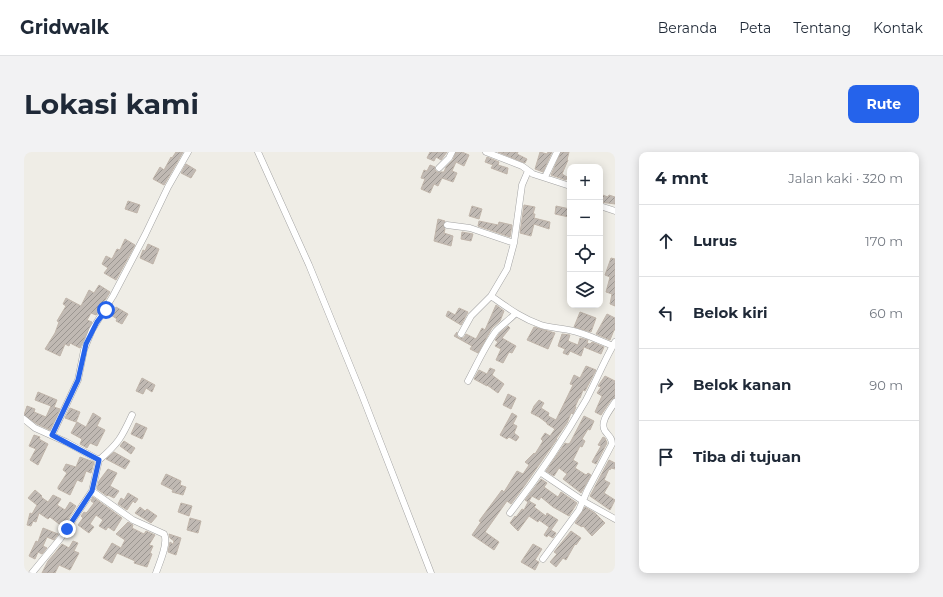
<!DOCTYPE html>
<html lang="id">
<meta charset="utf-8">
<style>
body{margin:0;font-family:Montserrat,sans-serif;background:#f2f2f3;color:#1f2937}
.controls{position:absolute;right:12px;top:12px;display:grid;overflow:hidden;border-radius:8px;box-shadow:0 2px 10px #0003}
.controls button{width:36px;height:36px;display:grid;place-items:center;padding:0;border:0;border-bottom:1px solid #e0e1e3;background:#fff;color:#1f2937;font:20px sans-serif}
.stop{position:absolute;width:12px;height:12px;margin:-9px;border:3px solid #2563eb;border-radius:50%;background:#fff}
.stop.end{background:#2563eb;border-color:#fff;box-shadow:0 1px 4px #0008}
.list{margin:0;padding:0;list-style:none}
h2{display:flex;justify-content:space-between;align-items:center;height:52px;margin:0;padding:0 16px;font-size:17px}
h2 small{font-size:13px;font-weight:400;color:#747a83}
.list li{display:grid;grid-template-columns:26px 1fr auto;gap:12px;align-items:center;box-sizing:border-box;height:72px;padding:0 16px;border-top:1px solid #e0e1e3}
.list b{display:block;font-size:15px;white-space:nowrap}
.list em{font-size:13px;font-style:normal;color:#747a83}
.icon{flex:none;width:22px;height:22px;fill:none;stroke:currentColor;stroke-width:2;stroke-linecap:round;stroke-linejoin:round}
.map{position:relative;flex:none;width:591px;height:421px;overflow:hidden;border-radius:8px}
header{display:flex;align-items:center;gap:24px;box-sizing:border-box;height:56px;padding:0 20px;background:#fff;border-bottom:1px solid #e0e1e3}
header strong{font-size:19px}
nav{display:flex;gap:22px;margin-inline-start:auto;font-size:14px}
.intro{display:flex;align-items:center;justify-content:space-between;box-sizing:border-box;height:96px;padding:0 24px}
h1{margin:0;font-size:28px}
.button{padding:10px 18px;border-radius:8px;background:#2563eb;color:#fff;font-size:14px;font-weight:700}
main{display:flex;gap:24px;padding:0 24px}
aside{flex:1;background:#fff;border-radius:8px;box-shadow:0 2px 10px #0003}
.map>svg:first-child{display:block}
.building{fill:url(#building-hatch);stroke:#c0b5aa}
.lines{fill:none;stroke-linecap:round;stroke-linejoin:round}
.minor-casing{stroke:#a3a3a3;stroke-width:7}
.minor{stroke:#fff;stroke-width:6}
.route{stroke:#2563eb;stroke-width:5}
</style>
<header>
<strong>Gridwalk</strong>
<nav><a>Beranda</a><a>Peta</a><a>Tentang</a><a>Kontak</a></nav>
</header>
<div class="intro"><h1>Lokasi kami</h1><a class="button">Rute</a></div>
<main>
<div class="map">
<svg width="591" height="421" viewBox="0 0 591 421">
<defs>
<pattern id="building-hatch" width="6" height="6" patternUnits="userSpaceOnUse"><rect width="6" height="6" fill="#c0b9b3"/><path d="M-1 1l2-2M0 6l6-6M5 7l2-2" fill="none" stroke="#9b9691"/></pattern>
</defs>
<rect width="100%" height="100%" fill="#efede6"/>
<path class="building" d="M 152,0 L 159,0 L 140,33 L 129,27 L 136,15 L 140,18 L 147,5 L 148,6 Z
M 406,0 L 423,0 L 417,8 L 412,5 L 410,9 L 403,6 Z
M 432,0 L 438,0 L 445,3 L 440,14 L 432,10 L 428,19 L 433,21 L 429,30 L 418,26 L 414,34 L 410,32 L 406,41 L 397,37 L 401,27 L 397,26 L 400,18 L 403,19 L 406,13 L 411,15 L 411,18 L 413,20 L 420,20 L 422,15 L 429,8 Z
M 474,0 L 494,0 L 493,2 L 503,7 L 501,11 Z
M 516,0 L 523,2 L 524,0 L 528,0 L 519,20 L 511,17 Z
M 537,0 L 545,0 L 543,8 L 544,8 L 538,22 L 543,25 L 542,28 L 527,23 Z
M 463,5 L 475,10 L 474,13 L 484,16 L 483,22 L 467,16 L 469,13 L 461,10 Z
M 162,12 L 172,18 L 167,26 L 157,21 Z
M 576,42 L 584,45 L 585,43 L 591,45 L 591,52 L 576,50 Z
M 104,49 L 116,53 L 113,61 L 101,57 Z
M 500,53 L 511,55 L 509,62 L 511,62 L 510,66 L 526,70 L 525,77 L 510,72 L 507,84 L 496,81 Z
M 448,54 L 458,57 L 455,67 L 445,64 Z
M 532,54 L 546,57 L 545,65 L 531,62 Z
M 414,67 L 421,69 L 419,73 L 421,77 L 420,81 L 429,84 L 427,94 L 410,89 Z
M 455,69 L 474,73 L 475,70 L 488,73 L 486,85 L 454,74 Z
M 438,80 L 449,82 L 447,89 L 437,87 Z
M 101,87 L 111,93 L 92,128 L 80,121 L 84,116 L 78,112 L 82,104 L 88,107 L 93,97 L 96,98 Z
M 124,92 L 135,97 L 129,112 L 116,106 L 119,98 L 121,99 Z
M 587,106 L 591,107 L 591,154 L 586,152 L 588,142 L 582,140 L 586,125 L 581,123 Z
M 75,133 L 86,140 L 72,163 L 67,161 L 63,168 L 68,170 L 56,196 L 46,191 L 45,194 L 41,192 L 36,204 L 21,197 L 31,181 L 35,170 L 33,169 L 42,154 L 39,152 L 42,146 L 57,154 L 65,138 L 70,141 Z
M 472,153 L 480,159 L 476,169 L 468,176 L 454,201 L 446,197 L 448,194 L 430,184 L 433,180 L 433,184 L 435,186 L 440,186 L 442,182 L 452,187 L 458,176 L 461,178 Z
M 92,155 L 104,162 L 98,172 L 92,169 L 93,167 L 87,163 Z
M 435,156 L 444,160 L 437,173 L 422,164 L 424,159 L 431,163 Z
M 556,160 L 572,166 L 567,180 L 550,175 Z
M 583,162 L 591,166 L 591,178 L 590,178 L 586,188 L 572,182 Z
M 484,174 L 486,176 L 478,186 L 492,194 L 488,201 L 485,200 L 479,211 L 472,208 L 477,197 L 471,194 L 474,190 L 471,188 L 475,182 Z
M 510,175 L 531,181 L 524,197 L 503,188 Z
M 538,182 L 546,183 L 544,189 L 554,193 L 556,186 L 564,188 L 563,191 L 566,192 L 568,190 L 580,195 L 577,202 L 560,195 L 557,204 L 546,199 L 544,203 L 539,201 L 541,197 L 534,194 Z
M 562,214 L 572,218 L 561,239 L 559,238 L 556,246 L 555,246 L 551,255 L 552,255 L 549,262 L 547,261 L 543,271 L 532,287 L 533,287 L 501,333 L 487,352 L 483,349 L 461,380 L 475,390 L 470,398 L 448,383 L 457,370 L 455,369 L 478,338 L 480,340 L 493,319 L 499,322 L 505,313 L 501,310 L 510,301 L 511,302 L 519,289 L 517,287 L 521,281 L 526,284 L 531,277 L 523,272 L 523,271 L 515,265 L 507,261 L 510,254 L 515,248 L 520,251 L 517,256 L 525,261 L 524,264 L 532,268 L 549,233 L 546,232 L 550,223 L 556,226 Z
M 466,216 L 471,218 L 468,223 L 480,232 L 474,241 L 463,233 L 463,234 L 450,227 L 455,218 L 463,222 Z
M 581,224 L 591,229 L 591,246 L 587,248 L 577,263 L 571,260 L 578,244 L 573,241 L 577,235 L 574,234 Z
M 118,226 L 131,233 L 128,240 L 122,236 L 119,242 L 112,239 Z
M 14,240 L 33,248 L 30,255 L 36,257 L 26,278 L 13,272 L 0,263 L 3,254 L 11,257 L 10,260 L 22,265 L 27,254 L 11,248 Z
M 484,242 L 492,246 L 487,257 L 479,253 Z
M 46,256 L 56,260 L 52,270 L 41,266 Z
M 69,261 L 77,266 L 73,274 L 81,278 L 73,294 L 66,291 L 63,296 L 56,292 L 58,287 L 47,281 L 53,270 L 62,275 Z
M 488,261 L 493,264 L 489,272 L 493,274 L 490,281 L 495,285 L 492,289 L 485,285 L 483,287 L 476,283 Z
M 560,264 L 570,269 L 566,278 L 564,277 L 558,287 L 561,289 L 558,295 L 556,294 L 549,308 L 554,311 L 551,316 L 562,323 L 564,321 L 567,323 L 557,341 L 539,327 L 543,322 L 535,316 L 530,324 L 522,319 L 541,291 L 544,292 L 546,291 Z
M 112,271 L 123,276 L 118,287 L 107,282 Z
M 10,283 L 16,285 L 15,287 L 24,292 L 14,313 L 6,308 L 12,297 L 5,294 Z
M 579,285 L 581,286 L 583,291 L 572,312 L 568,310 L 577,294 L 574,293 Z
M 100,289 L 111,296 L 107,302 L 96,294 Z
M 90,300 L 106,309 L 101,317 L 82,307 Z
M 56,305 L 70,310 L 67,321 L 62,319 L 58,330 L 53,328 L 46,343 L 34,337 L 34,335 L 43,321 L 39,318 L 42,312 L 52,315 Z
M 585,308 L 591,311 L 591,317 L 587,316 L 586,318 L 585,317 L 580,328 L 586,331 L 580,341 L 591,348 L 586,358 L 566,344 Z
M 84,317 L 93,321 L 86,334 L 95,339 L 90,346 L 84,343 L 83,344 L 73,337 L 75,329 Z
M 142,322 L 157,329 L 156,333 L 162,335 L 159,343 L 148,340 L 149,338 L 137,332 Z
M 517,327 L 523,331 L 520,335 L 534,345 L 537,340 L 553,351 L 545,364 L 529,355 L 517,345 L 515,348 L 508,344 L 505,349 L 512,353 L 510,355 L 522,364 L 523,361 L 534,368 L 527,378 L 532,381 L 529,386 L 524,383 L 523,385 L 520,383 L 525,375 L 515,368 L 514,370 L 505,364 L 494,379 L 486,371 L 491,364 L 492,365 L 498,357 L 500,358 L 504,350 L 501,348 Z
M 11,338 L 18,344 L 17,345 L 24,350 L 29,343 L 37,347 L 33,353 L 41,358 L 46,350 L 52,354 L 39,375 L 26,365 L 24,367 L 15,361 L 12,370 L 9,369 L 7,374 L 3,373 L 6,361 L 8,362 L 13,353 L 4,346 Z
M 104,341 L 114,347 L 111,351 L 109,349 L 103,358 L 94,352 L 97,346 L 100,348 Z
M 69,345 L 98,366 L 90,379 L 84,375 L 82,378 L 75,374 L 79,368 L 72,363 L 66,372 L 70,375 L 65,381 L 54,373 L 59,366 L 57,364 L 60,360 L 62,361 L 64,359 L 70,351 L 67,349 Z
M 157,351 L 168,354 L 165,364 L 154,360 Z
M 116,355 L 121,359 L 123,357 L 133,364 L 127,371 L 111,361 Z
M 561,355 L 571,361 L 581,371 L 568,384 L 559,374 L 558,375 L 551,371 Z
M 166,366 L 177,369 L 174,381 L 163,378 Z
M 104,370 L 109,373 L 108,376 L 120,382 L 122,379 L 131,383 L 125,393 L 129,394 L 126,401 L 128,402 L 123,415 L 110,411 L 111,409 L 93,401 L 88,411 L 79,406 L 88,391 L 97,396 L 101,388 L 92,382 Z
M 19,376 L 34,382 L 30,388 L 23,385 L 19,394 L 23,396 L 18,402 L 14,400 L 11,407 L 5,404 L 12,389 L 14,390 Z
M 547,379 L 557,386 L 552,393 L 551,392 L 542,408 L 539,406 L 532,415 L 526,410 L 533,402 L 530,400 Z
M 145,382 L 157,386 L 152,403 L 144,400 L 146,390 L 149,392 L 150,389 L 146,386 Z
M 49,389 L 54,391 L 50,399 L 55,401 L 46,418 L 35,413 L 31,421 L 18,421 L 24,409 L 31,401 L 38,392 L 45,396 Z
M 509,392 L 518,397 L 511,408 L 515,410 L 511,418 L 497,410 Z"/>
<g class="lines">
<g class="minor-casing">
<path id="minor" d="M 234,0 L 285,113 L 338,243 L 407,421
M 462,0 L 498,14 L 509,22 L 546,34
M 415,16 L 425,6 L 428,0
M 521,25 L 533,0
M 576,54 L 591,59
M 423,73 L 446,76 L 490,91
M 467,144 C 484,156 497,166 517,173 C 526,176 536,176 545,178 C 561,181 574,188 589,194
M 437,182 L 447,164 L 467,144 L 483,117 L 490,91 L 498,33 L 504,19
M 444,229 C 453,212 461,194 472,179 C 478,173 485,168 491,162
M 0,267 L 11,276 L 42,290 L 75,308 L 68,339 L 109,368 L 140,382 C 145,391 135,412 132,421
M 28,283 L 54,228 L 60,198 L 68,178 L 89,144 L 121,83 L 144,35 L 164,0
M 75,308 C 94,292 98,285 108,263
M 516,320 L 559,349 L 591,367
M 486,361 C 514,325 539,288 562,248 C 572,229 580,209 591,190
M 519,407 L 555,358 L 563,339 L 588,292 C 588,286 585,284 581,279 C 575,270 587,257 591,250
M 8,421 L 36,387 L 68,339"/>
</g>
<use href="#minor" class="minor"/>
</g>
<g class="lines">
<path class="route" d="M 43,377 L 68,339 L 75,308 L 28,283 L 54,228 L 62,192 L 73,170 L 82,158"/>
</g>
</svg>
<div class="controls">
<button>+</button>
<button>−</button>
<button><svg class="icon" aria-label="locate" viewBox="0 0 24 24"><circle cx="12" cy="12" r="6"/><path d="M12 2v4M12 18v4M2 12h4M18 12h4"/></svg></button>
<button><svg class="icon" aria-label="layers" viewBox="0 0 24 24"><path d="M12 4l9 5-9 5-9-5zM3 14l9 5 9-5"/></svg></button>
</div>
<div class="stop" style="left:82px;top:158px"></div>
<div class="stop end" style="left:43px;top:377px"></div>
</div>
<aside>
<h2>4 mnt<small>Jalan kaki · 320 m</small></h2>
<ul class="list">
<li><svg class="icon" aria-label="ahead" viewBox="0 0 24 24"><path d="M12 20V5M6 11l6-6 6 6"/></svg><div><b>Lurus</b></div><em>170 m</em></li>
<li><svg class="icon" aria-label="left" viewBox="0 0 24 24"><path d="M17 20v-9H6M10 6l-5 5 5 5"/></svg><div><b>Belok kiri</b></div><em>60 m</em></li>
<li><svg class="icon" aria-label="right" viewBox="0 0 24 24"><path d="M7 20v-9h11M14 6l5 5-5 5"/></svg><div><b>Belok kanan</b></div><em>90 m</em></li>
<li><svg class="icon" aria-label="arrive" viewBox="0 0 24 24"><path d="M6 21V4h12l-3 4 3 4H6"/></svg><div><b>Tiba di tujuan</b></div></li>
</ul>
</aside>
</main>
